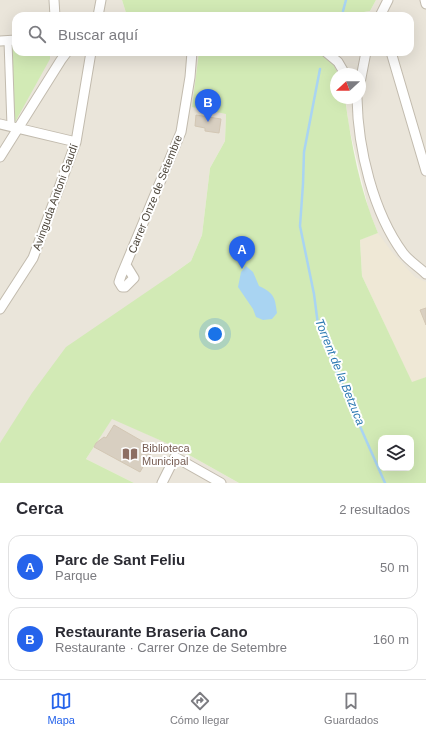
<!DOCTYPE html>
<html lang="es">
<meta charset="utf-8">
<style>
body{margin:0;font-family:Helvetica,sans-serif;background:#f2f2f3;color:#2b2b33}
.controls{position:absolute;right:12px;bottom:12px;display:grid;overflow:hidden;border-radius:8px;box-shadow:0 4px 16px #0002}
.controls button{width:36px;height:36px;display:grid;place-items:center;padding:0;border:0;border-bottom:1px solid #e1e1e2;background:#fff;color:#2b2b33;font:20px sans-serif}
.compass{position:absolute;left:330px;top:68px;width:36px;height:36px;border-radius:50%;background:#fff;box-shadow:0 4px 16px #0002;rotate:249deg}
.you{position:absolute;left:215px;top:334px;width:14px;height:14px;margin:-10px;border:3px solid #fff;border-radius:50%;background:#1a73e8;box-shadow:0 0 0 6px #1a73e833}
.badge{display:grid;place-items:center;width:26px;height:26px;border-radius:50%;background:#2563eb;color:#fff;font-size:13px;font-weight:700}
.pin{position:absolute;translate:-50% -33px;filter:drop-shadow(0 1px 2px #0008)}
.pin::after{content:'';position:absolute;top:21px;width:14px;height:12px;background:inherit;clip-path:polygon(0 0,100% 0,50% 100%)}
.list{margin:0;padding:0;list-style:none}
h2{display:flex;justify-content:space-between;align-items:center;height:52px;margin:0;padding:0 16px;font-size:17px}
h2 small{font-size:13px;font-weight:400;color:#7c7c81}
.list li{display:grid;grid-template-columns:26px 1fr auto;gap:12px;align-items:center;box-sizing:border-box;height:64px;margin:0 8px 8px;padding:0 8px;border:1px solid #e1e1e2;border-radius:12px}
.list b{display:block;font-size:15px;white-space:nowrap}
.list p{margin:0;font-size:13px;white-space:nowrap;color:#7c7c81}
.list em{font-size:13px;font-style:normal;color:#7c7c81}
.icon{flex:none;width:22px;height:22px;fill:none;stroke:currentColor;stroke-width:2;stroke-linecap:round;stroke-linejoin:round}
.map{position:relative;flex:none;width:426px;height:483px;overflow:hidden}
.search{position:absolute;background:#fff;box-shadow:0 4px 16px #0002;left:12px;right:12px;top:12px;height:44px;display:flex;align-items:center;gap:10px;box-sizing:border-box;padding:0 14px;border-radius:12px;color:#7c7c81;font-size:15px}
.sheet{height:196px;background:#fff}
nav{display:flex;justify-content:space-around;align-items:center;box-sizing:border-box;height:56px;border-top:1px solid #e1e1e2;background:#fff;font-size:11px;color:#7c7c81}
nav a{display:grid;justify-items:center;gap:2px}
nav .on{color:#2563eb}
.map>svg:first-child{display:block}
.residential{fill:#eae5da}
.education{fill:#efe8d6}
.green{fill:#d2eab5;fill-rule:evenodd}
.water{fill:#a9d4f2}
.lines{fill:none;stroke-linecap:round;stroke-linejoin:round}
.stream{stroke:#a9d4f2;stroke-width:2.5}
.building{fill:#d8cfc1;stroke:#d3c7b4}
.pedestrian-casing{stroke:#c2bbae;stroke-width:9}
.minor-casing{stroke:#c2bbae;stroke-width:11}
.pedestrian{stroke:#fff;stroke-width:7}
.minor{stroke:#fff;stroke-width:9}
.labels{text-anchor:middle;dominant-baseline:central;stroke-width:4;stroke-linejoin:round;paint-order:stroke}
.street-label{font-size:11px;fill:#4b4439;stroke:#fff}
.education-label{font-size:11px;fill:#785e54;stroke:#fff;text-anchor:start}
.water-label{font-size:12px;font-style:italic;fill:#2e7ab2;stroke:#fff}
</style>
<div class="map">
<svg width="426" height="483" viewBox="0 0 426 483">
<rect width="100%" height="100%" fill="#f6f3ec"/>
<path class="residential" d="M 0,0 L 122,0 L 127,16 L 16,16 L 16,52 L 235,52 L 226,114 L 225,141 L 210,168 L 202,235 L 191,261 L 170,276 L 0,443 Z
M 376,0 L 426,0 L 426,377 L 360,240 L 378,233 L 369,211 L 349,127 L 346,104 L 345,98 L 360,98 L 360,74 L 338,74 L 332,63 L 319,52 L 410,52 L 410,16 L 340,16 L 370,11 Z
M 112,418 L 173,446 L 239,483 L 134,483 L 86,459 Z"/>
<path class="education" d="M 378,233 L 392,252 L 415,277 L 426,282 L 426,377 L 412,383 L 362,276 L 360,240 Z"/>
<path class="green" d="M 122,0 L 376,0 L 370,11 L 340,16 L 127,16 Z
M 16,45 L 16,52 L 50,52 L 50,59 L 14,124 L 11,46 Z
M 199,52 L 319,52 L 333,63 L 338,74 L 336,74 L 336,98 L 345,98 C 351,143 360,191 378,233 L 360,240 L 362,276 L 412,382 L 426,377 L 426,483 L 239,483 L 173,446 L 112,419 L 86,459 L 134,483 L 0,483 L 0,443 L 32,393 L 66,347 L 170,276 L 191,261 L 202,235 L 210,168 L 225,141 L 226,114 L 192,107 ZM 381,438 L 411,438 L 411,468 L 381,468 Z"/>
<path class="water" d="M 246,266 L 253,272 L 259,286 C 274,293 275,297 277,313 L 272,319 L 263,320 L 256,317 L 253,309 L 238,287 L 241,272 Z"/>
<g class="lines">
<path class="stream" d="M 343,11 L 346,0
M 320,69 L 304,152 L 303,184 L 300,226 L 314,294 L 318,325 L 327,349 L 355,415 L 385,483"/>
</g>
<path class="building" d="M 196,115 L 221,119 L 219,133 L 205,131 L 205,128 L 195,126 Z
M 426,308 L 426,325 L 420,310 Z
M 114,425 L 154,448 L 140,472 L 94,447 L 96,443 L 104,437 L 106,438 Z"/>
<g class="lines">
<g class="pedestrian-casing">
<path id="pedestrian" d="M 8,41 L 11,126"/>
</g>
<g class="minor-casing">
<path id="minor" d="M 54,0 L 55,16
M 425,0 L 426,4
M 98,16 L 101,0
M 380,16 L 388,0
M 0,41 L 16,40
M 326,52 L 338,62 L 345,74
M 391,52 L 426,171
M 360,83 L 366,52
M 357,98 C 358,149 373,212 403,253 C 409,261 419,267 426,274
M 0,124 L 76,142
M 0,157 L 61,60 L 67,52
M 126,265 L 134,278 L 125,287 L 122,287 L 119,282 L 121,276 L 181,132 L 190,77 L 192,52
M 0,309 L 33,258 L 76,142 L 91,52
M 162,483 L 175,457 L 221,483"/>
</g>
<use href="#pedestrian" class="pedestrian"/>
<use href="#minor" class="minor"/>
</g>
<defs>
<g id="library-bare" transform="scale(1.2)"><path d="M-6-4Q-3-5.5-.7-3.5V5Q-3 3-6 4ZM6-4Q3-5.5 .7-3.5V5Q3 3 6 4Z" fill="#8d6e63" stroke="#fff" stroke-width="2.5" paint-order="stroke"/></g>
</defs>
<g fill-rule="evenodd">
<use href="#library-bare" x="130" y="454"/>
</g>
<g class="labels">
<g class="street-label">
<text transform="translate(155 194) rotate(-68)">Carrer Onze de Setembre</text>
<text transform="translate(55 197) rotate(-70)">Avinguda Antoni Gaudí</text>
</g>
<g class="education-label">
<text x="142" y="448">Biblioteca<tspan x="142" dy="13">Municipal</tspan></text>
</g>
<g class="water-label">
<text transform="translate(340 372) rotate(68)">Torrent de la Betzuca</text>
</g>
</g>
</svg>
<div class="controls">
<button><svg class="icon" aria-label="layers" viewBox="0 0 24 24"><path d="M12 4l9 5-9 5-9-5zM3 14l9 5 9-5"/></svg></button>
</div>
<svg class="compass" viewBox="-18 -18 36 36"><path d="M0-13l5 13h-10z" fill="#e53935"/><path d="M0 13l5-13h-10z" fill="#7c7c81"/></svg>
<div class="you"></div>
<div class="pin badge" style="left:242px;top:269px">A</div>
<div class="pin badge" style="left:208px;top:122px">B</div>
<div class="search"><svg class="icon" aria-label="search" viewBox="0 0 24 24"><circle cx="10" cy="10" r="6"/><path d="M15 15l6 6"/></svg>Buscar aquí</div>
</div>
<section class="sheet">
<h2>Cerca<small>2 resultados</small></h2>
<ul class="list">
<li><span class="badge">A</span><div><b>Parc de Sant Feliu</b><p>Parque</p></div><em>50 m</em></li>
<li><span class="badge">B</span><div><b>Restaurante Braseria Cano</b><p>Restaurante · Carrer Onze de Setembre</p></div><em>160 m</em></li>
</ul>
</section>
<nav>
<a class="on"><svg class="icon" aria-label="map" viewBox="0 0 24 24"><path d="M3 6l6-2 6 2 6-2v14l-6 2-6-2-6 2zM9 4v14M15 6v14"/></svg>Mapa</a>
<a><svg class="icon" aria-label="directions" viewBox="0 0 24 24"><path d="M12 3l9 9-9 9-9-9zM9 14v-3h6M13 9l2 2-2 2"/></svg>Cómo llegar</a>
<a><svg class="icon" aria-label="saved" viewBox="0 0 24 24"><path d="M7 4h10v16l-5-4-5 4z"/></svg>Guardados</a>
</nav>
